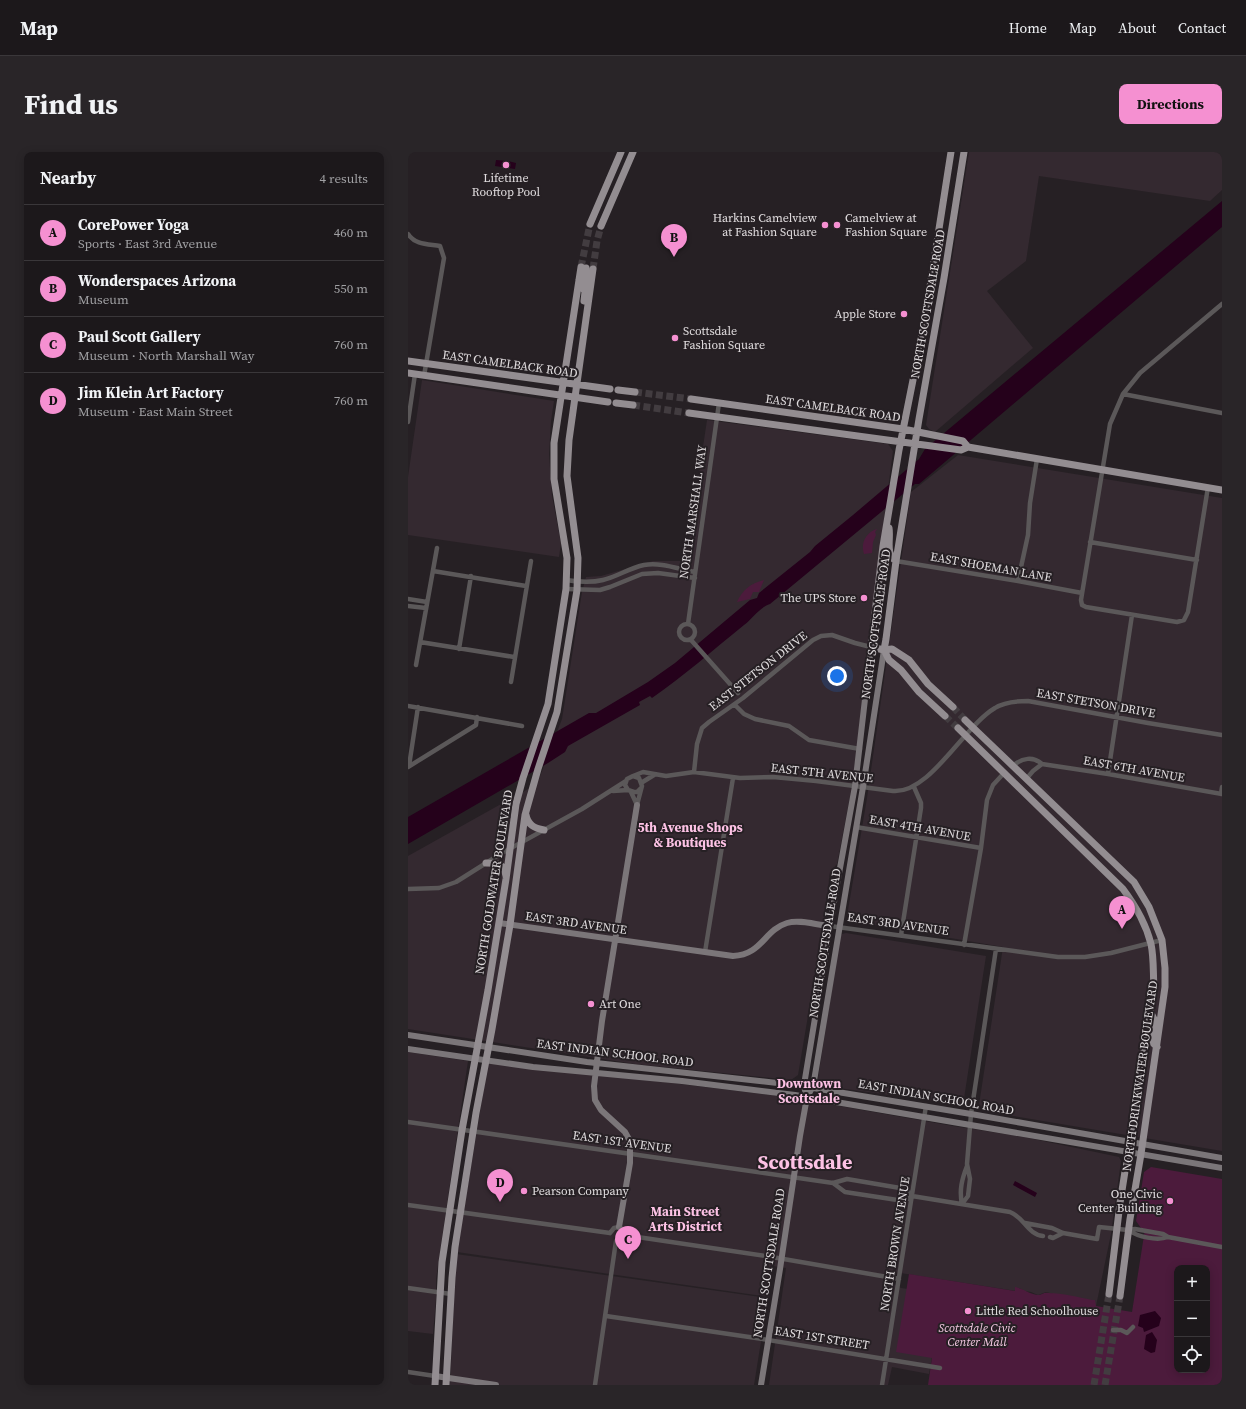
<!DOCTYPE html>
<meta charset="utf-8">
<style>
body{margin:0;font-family:"Source Serif 4",serif;background:#292528;color:#f1f3f6}
.controls{position:absolute;right:12px;bottom:12px;display:grid;overflow:hidden;border-radius:8px;box-shadow:0 2px 10px #0003}
.controls button{width:36px;height:36px;display:grid;place-items:center;padding:0;border:0;border-bottom:1px solid #3a373a;background:#1c181b;color:#f1f3f6;font:20px sans-serif}
.you{position:absolute;left:429px;top:524px;width:14px;height:14px;margin:-10px;border:3px solid #fff;border-radius:50%;background:#1a73e8;box-shadow:0 0 0 6px #1a73e833}
.badge{display:grid;place-items:center;width:26px;height:26px;border-radius:50%;background:#f590d1;color:#111;font-size:13px;font-weight:700}
.pin{position:absolute;translate:-50% -33px;filter:drop-shadow(0 1px 2px #0008)}
.pin::after{content:'';position:absolute;top:21px;width:14px;height:12px;background:inherit;clip-path:polygon(0 0,100% 0,50% 100%)}
.list{margin:0;padding:0;list-style:none}
h2{display:flex;justify-content:space-between;align-items:center;height:52px;margin:0;padding:0 16px;font-size:17px}
h2 small{font-size:13px;font-weight:400;color:#a0a0a3}
.list li{display:grid;grid-template-columns:26px 1fr auto;gap:12px;align-items:center;box-sizing:border-box;height:56px;padding:0 16px;border-top:1px solid #3a373a}
.list b{display:block;font-size:15px;white-space:nowrap}
.list p{margin:0;font-size:13px;white-space:nowrap;color:#a0a0a3}
.list em{font-size:13px;font-style:normal;color:#a0a0a3}
.icon{flex:none;width:22px;height:22px;fill:none;stroke:currentColor;stroke-width:2;stroke-linecap:round;stroke-linejoin:round}
.map{position:relative;flex:none;width:814px;height:1233px;overflow:hidden;border-radius:8px}
header{display:flex;align-items:center;gap:24px;box-sizing:border-box;height:56px;padding:0 20px;background:#1c181b;border-bottom:1px solid #3a373a}
header strong{font-size:19px}
nav{display:flex;gap:22px;margin-inline-start:auto;font-size:14px}
.intro{display:flex;align-items:center;justify-content:space-between;box-sizing:border-box;height:96px;padding:0 24px}
h1{margin:0;font-size:28px}
.button{padding:10px 18px;border-radius:8px;background:#f590d1;color:#111;font-size:14px;font-weight:700}
main{display:flex;gap:24px;padding:0 24px}
aside{flex:1;background:#1c181b;border-radius:8px;box-shadow:0 2px 10px #0003}
.map>svg:first-child{display:block}
.built{fill:#342930}
.green{fill:#4c1b3c;fill-rule:evenodd}
.water{fill:#25011b}
.lines{fill:none;stroke-linecap:round;stroke-linejoin:round}
.primary-tunnel{stroke:#423c40;stroke-width:7;stroke-dasharray:7 3.5;stroke-linecap:butt}
.street{stroke:#5b5859;stroke-width:4.5}
.secondary{stroke:#7b7679;stroke-width:6}
.primary{stroke:#938d91;stroke-width:7}
.poi-dot{fill:#f590d1;stroke:#262024;stroke-width:1.5}
.labels{text-anchor:middle;dominant-baseline:central;stroke-width:4;stroke-linejoin:round;paint-order:stroke}
.poi-label{font-size:12px;fill:#e0dcde;stroke:#262024;text-anchor:start}
.street-label{font-size:12px;fill:#e0dcde;stroke:#262024}
.park-label{font-size:12px;font-style:italic;fill:#f6cae4;stroke:#262024}
.neighbourhood-label{font-size:13px;font-weight:bold;fill:#fdc2e5;stroke:#262024}
.town-label{font-size:20px;font-weight:bold;fill:#fdc2e5;stroke:#262024}
</style>
<header>
<strong>Map</strong>
<nav><a>Home</a><a>Map</a><a>About</a><a>Contact</a></nav>
</header>
<div class="intro"><h1>Find us</h1><a class="button">Directions</a></div>
<main>
<aside>
<h2>Nearby<small>4 results</small></h2>
<ul class="list">
<li><span class="badge">A</span><div><b>CorePower Yoga</b><p>Sports · East 3rd Avenue</p></div><em>460 m</em></li>
<li><span class="badge">B</span><div><b>Wonderspaces Arizona</b><p>Museum</p></div><em>550 m</em></li>
<li><span class="badge">C</span><div><b>Paul Scott Gallery</b><p>Museum · North Marshall Way</p></div><em>760 m</em></li>
<li><span class="badge">D</span><div><b>Jim Klein Art Factory</b><p>Museum · East Main Street</p></div><em>760 m</em></li>
</ul>
</aside>
<div class="map">
<svg width="814" height="1233" viewBox="0 0 814 1233">
<rect width="100%" height="100%" fill="#262024"/>
<path class="built" d="M 561,0 L 814,0 L 814,38 L 802,49 L 631,24 L 618,109 L 579,139 L 625,196 L 527,280 L 521,277 L 518,273 Z
M 14,228 L 146,249 L 143,269 L 141,302 L 144,344 L 153,391 L 151,405 L 0,383 L 0,325 Z
M 299,268 L 480,292 L 485,299 L 460,489 L 450,589 L 442,645 L 429,712 L 422,720 L 417,763 L 390,923 L 383,928 L 227,912 L 0,877 L 0,704 L 129,632 L 154,567 L 174,440 L 178,425 L 193,424 L 245,409 L 278,409 Z
M 550,303 L 814,346 L 814,999 L 576,959 L 571,953 L 595,795 L 443,769 L 439,764 L 459,646 L 503,340 Z
M 438,781 L 578,804 L 555,953 L 416,934 L 412,932 L 410,930 L 410,926 L 432,785 L 434,782 Z
M 0,900 L 60,909 L 28,1127 L 28,1147 L 25,1182 L 0,1179 Z
M 80,911 L 231,927 L 386,946 L 545,974 L 616,985 L 711,1005 L 713,1009 L 703,1082 L 688,1154 L 638,1140 L 630,1143 L 623,1140 L 616,1139 L 611,1136 L 607,1136 L 608,1139 L 486,1120 L 484,1131 L 493,1136 L 535,1142 L 521,1222 L 484,1215 L 480,1233 L 361,1233 L 378,1116 L 365,1114 L 361,1145 L 49,1100 Z
M 48,1102 L 360,1146 L 346,1233 L 42,1233 Z"/>
<path class="green" d="M 469,377 L 467,380 L 468,383 L 465,390 L 464,401 L 456,402 C 452,390 459,380 469,377 Z
M 356,428 L 351,440 L 345,440 L 342,447 L 329,450 C 335,437 342,432 356,428 Z
M 743,1015 L 814,1027 L 814,1233 L 520,1233 L 524,1206 L 488,1200 L 501,1122 L 607,1139 L 607,1135 C 614,1136 623,1143 631,1143 C 634,1143 636,1140 640,1141 C 655,1141 670,1145 684,1148 L 687,1148 L 688,1154 L 724,1160 L 737,1077 L 733,1076 L 728,1069 L 736,1020 ZM 769,1116 L 799,1116 L 799,1218 L 769,1218 Z"/>
<path class="water" d="M 88,8 L 100,9 L 108,11 L 107,17 L 87,14 Z
M 814,49 L 814,75 L 511,332 L 507,332 L 362,452 C 352,455 344,467 336,473 C 305,498 276,524 244,546 L 242,544 L 231,550 L 232,553 L 160,594 L 157,600 L 140,611 L 0,692 L 0,665 L 181,561 L 188,561 L 240,530 L 267,511 L 342,448 L 349,446 L 351,441 L 402,400 L 407,394 L 445,363 L 511,307 L 517,297 Z
M 607,1029 L 629,1041 L 627,1045 L 605,1033 Z
M 747,1159 L 753,1166 L 751,1174 L 736,1180 L 735,1176 L 730,1174 L 732,1163 Z
M 744,1180 L 749,1188 L 747,1200 L 743,1201 L 736,1197 L 738,1183 Z"/>
<g class="lines">
<path class="primary-tunnel" d="M 173,115 L 182,72
M 185,117 L 189,89 L 193,74
M 227,240 L 283,247
M 225,253 L 281,261
M 545,555 L 557,568
M 537,564 L 550,576
M 686,1233 L 701,1142
M 697,1233 L 712,1144"/>
<path class="street" d="M 0,82 C 7,93 20,92 32,94 L 36,106 L 16,224
M 715,242 L 814,261
M 0,270 L 7,222
M 800,335 L 780,460 L 776,468 L 769,470 L 678,455 L 674,453 L 673,448 L 702,272 L 715,242 L 732,221 L 814,152
M 682,390 L 789,408
M 488,409 L 610,429 L 674,441
M 25,419 L 118,434
M 158,428 C 170,430 183,431 195,428 C 209,425 221,416 236,413 C 253,410 270,417 287,420
M 610,429 L 620,383 L 622,351 L 629,307
M 158,437 L 192,438 L 202,435 L 234,422 L 250,421 L 287,426
M 0,447 L 19,450
M 0,454 L 18,456
M271 480a8 8 0 1 1 16 0a8 8 0 1 1-16 0Z
M 280,472 L 311,251
M 283,488 L 330,541
M 12,490 L 106,505
M 51,497 L 63,424
M 8,513 L 29,396
M 103,530 L 123,409
M 327,553 L 336,562 L 347,567 L 381,574 L 401,588 L 452,597
M 0,554 L 114,574
M 606,613 C 614,606 625,604 634,612 L 700,622 L 814,642
M 1,614 L 10,555
M 0,615 L 68,573 L 69,565
M 286,620 L 289,592 L 294,576 L 301,570 L 335,546 L 405,488 L 413,484 L 424,483 L 447,491 L 463,495
M 700,622 L 724,463
M 225,624 L 235,620 L 258,624 L 286,620 L 332,626 L 365,625 L 408,629 L 485,639 C 522,642 556,574 587,556 C 596,550 609,549 620,549 L 740,571 L 814,583
M 619,626 L 625,619 L 634,612
M 233,631 L 246,623
M 220,638 L 217,633 L 219,627 L 225,624 L 231,626 L 234,634 L 229,653
M 205,639 L 220,638 L 226,640 L 229,640 L 233,636
M 223,640 L 229,653
M 813,642 L 814,635
M 448,675 L 573,696
M 0,737 L 31,736 L 48,730 L 94,701 L 174,657 L 218,629
M 422,774 L 650,805 L 677,805 L 703,801 L 754,788
M 493,783 L 513,656 L 513,651 L 506,635
M 556,793 L 573,696 L 579,648 L 585,633 L 596,621
M 297,800 L 325,626
M 0,970 L 425,1031 L 439,1027 L 498,1037 L 504,1044
M 425,1031 L 437,1040 L 496,1049 L 504,1044 L 602,1060 C 617,1066 619,1082 635,1084
M 554,1052 L 560,1044 L 562,1027 L 559,1012 L 563,962 L 588,797
M 554,1052 C 551,1038 554,1027 559,1014
M 0,1053 L 202,1081
M 617,1071 L 644,1076 L 655,1081 L 689,1087 L 691,1075 L 720,1078 L 727,1077 L 755,1082 L 760,1085 L 814,1095
M 720,1078 C 730,1085 749,1089 760,1085
M 202,1081 L 206,1076 L 211,1075 L 216,1078 L 216,1083
M 216,1083 L 364,1105 L 491,1127
M 642,1085 L 645,1086 L 655,1081
M 0,1136 L 43,1142
M 198,1164 L 348,1186 L 532,1216
M 705,1178 L 713,1178 L 719,1181 L 725,1175
M 0,1220 L 27,1224
M 187,1233 L 208,1089
M 474,1233 L 518,954"/>
<path class="secondary" d="M 91,771 L 325,804 C 354,803 356,778 379,771 C 392,767 408,773 422,774
M 0,883 L 179,910 L 387,933 L 563,962 L 814,1006
M 0,897 L 125,915 L 274,929 L 387,943 L 814,1016
M 399,945 L 396,935 L 397,927 L 428,738 L 447,634 L 463,495
M 211,1075 L 222,1011 L 222,989 L 217,980 L 193,958 L 187,948 L 186,934 L 194,869 L 229,653
M 27,1224 L 88,1233
M 353,1233 L 372,1117 L 392,984 L 399,945 L 404,936 L 406,929 L 455,635 L 476,498"/>
<path class="primary" d="M 543,0 L 516,173 L 491,298 L 475,394 L 463,495 L 476,498 L 484,497 L 501,508 L 520,532 L 545,555
M 182,72 L 213,0
M 193,74 L 225,0
M 178,116 L 177,127 L 180,137
M 171,128 L 177,140 L 176,149
M 0,209 L 202,237
M 0,221 L 200,250
M 210,238 L 227,240
M 283,247 L 495,277 L 555,289 L 560,295 L 814,338
M 208,251 L 225,253
M 281,261 L 553,298 L 560,295
M 481,376 C 483,387 477,402 488,409
M 476,498 L 478,487 L 488,409 L 511,267 L 536,126 L 556,0
M 476,498 L 481,508 L 493,518 L 511,540 L 537,564
M 557,568 L 726,730 L 741,755 L 754,788 L 757,816 L 757,835 L 733,1002 L 722,1067 L 712,1144
M 550,576 L 715,737 C 727,753 738,772 743,792 C 746,806 745,822 746,836 L 712,1051 L 701,1142
M 118,663 C 120,673 126,676 136,678
M 78,711 C 89,711 96,711 98,724
M 743,861 L 746,867 L 744,890 L 749,895
M 27,1233 L 34,1110 L 54,978 L 80,838 L 98,727 L 108,652 L 115,626 L 140,552 L 158,437 L 159,406 L 146,327 L 146,291 L 173,115
M 38,1233 L 44,1126 L 47,1095 L 68,961 L 84,877 L 102,773 L 117,663 L 130,617 L 149,560 L 169,438 L 170,406 L 159,324 L 161,288 L 185,117"/>
</g>
<g class="poi-dot">
<circle cx="98" cy="13" r="4"/>
<circle cx="417" cy="73" r="4"/>
<circle cx="429" cy="73" r="4"/>
<circle cx="496" cy="162" r="4"/>
<circle cx="267" cy="186" r="4"/>
<circle cx="456" cy="446" r="4"/>
<circle cx="183" cy="852" r="4"/>
<circle cx="116" cy="1039" r="4"/>
<circle cx="762" cy="1049" r="4"/>
<circle cx="560" cy="1159" r="4"/>
</g>
<g class="labels">
<g class="poi-label">
<text x="98" y="26" text-anchor="middle">Lifetime<tspan x="98" dy="14">Rooftop Pool</tspan></text>
<text x="409" y="66" text-anchor="end">Harkins Camelview<tspan x="409" dy="14">at Fashion Square</tspan></text>
<text x="437" y="66">Camelview at<tspan x="437" dy="14">Fashion Square</tspan></text>
<text x="488" y="162" text-anchor="end">Apple Store</text>
<text x="275" y="179">Scottsdale<tspan x="275" dy="14">Fashion Square</tspan></text>
<text x="448" y="446" text-anchor="end">The UPS Store</text>
<text x="191" y="852">Art One</text>
<text x="124" y="1039">Pearson Company</text>
<text x="754" y="1042" text-anchor="end">One Civic<tspan x="754" dy="14">Center Building</tspan></text>
<text x="568" y="1159">Little Red Schoolhouse</text>
</g>
<g class="street-label">
<text transform="translate(520 152) rotate(-80)">NORTH SCOTTSDALE ROAD</text>
<text transform="translate(102 212) rotate(8)">EAST CAMELBACK ROAD</text>
<text transform="translate(425 256) rotate(8)">EAST CAMELBACK ROAD</text>
<text transform="translate(285 360) rotate(-82)">NORTH MARSHALL WAY</text>
<text transform="translate(583 415) rotate(10)">EAST SHOEMAN LANE</text>
<text transform="translate(468 472) rotate(-82)">NORTH SCOTTSDALE ROAD</text>
<text transform="translate(350 519) rotate(-38)">EAST STETSON DRIVE</text>
<text transform="translate(688 551) rotate(10)">EAST STETSON DRIVE</text>
<text transform="translate(726 617) rotate(10)">EAST 6TH AVENUE</text>
<text transform="translate(414 621) rotate(6)">EAST 5TH AVENUE</text>
<text transform="translate(512 676) rotate(10)">EAST 4TH AVENUE</text>
<text transform="translate(86 730) rotate(-81)">NORTH GOLDWATER BOULEVARD</text>
<text transform="translate(168 771) rotate(8)">EAST 3RD AVENUE</text>
<text transform="translate(490 772) rotate(8)">EAST 3RD AVENUE</text>
<text transform="translate(417 791) rotate(-81)">NORTH SCOTTSDALE ROAD</text>
<text transform="translate(207 901) rotate(7)">EAST INDIAN SCHOOL ROAD</text>
<text transform="translate(732 924) rotate(-82)">NORTH DRINKWATER BOULEVARD</text>
<text transform="translate(528 945) rotate(10)">EAST INDIAN SCHOOL ROAD</text>
<text transform="translate(214 990) rotate(8)">EAST 1ST AVENUE</text>
<text transform="translate(487 1092) rotate(-81)">NORTH BROWN AVENUE</text>
<text transform="translate(361 1111) rotate(-81)">NORTH SCOTTSDALE ROAD</text>
<text transform="translate(414 1186) rotate(9)">EAST 1ST STREET</text>
</g>
<g class="park-label">
<text x="569" y="1176">Scottsdale Civic<tspan x="569" dy="14">Center Mall</tspan></text>
</g>
<g class="neighbourhood-label">
<text x="282" y="675">5th Avenue Shops<tspan x="282" dy="15">&amp; Boutiques</tspan></text>
<text x="401" y="931">Downtown<tspan x="401" dy="15">Scottsdale</tspan></text>
<text x="277" y="1059">Main Street<tspan x="277" dy="15">Arts District</tspan></text>
</g>
<g class="town-label">
<text x="397" y="1010">Scottsdale</text>
</g>
</g>
</svg>
<div class="controls">
<button>+</button>
<button>−</button>
<button><svg class="icon" aria-label="locate" viewBox="0 0 24 24"><circle cx="12" cy="12" r="6"/><path d="M12 2v4M12 18v4M2 12h4M18 12h4"/></svg></button>
</div>
<div class="you"></div>
<div class="pin badge" style="left:714px;top:777px">A</div>
<div class="pin badge" style="left:266px;top:105px">B</div>
<div class="pin badge" style="left:220px;top:1107px">C</div>
<div class="pin badge" style="left:92px;top:1050px">D</div>
</div>
</main>
